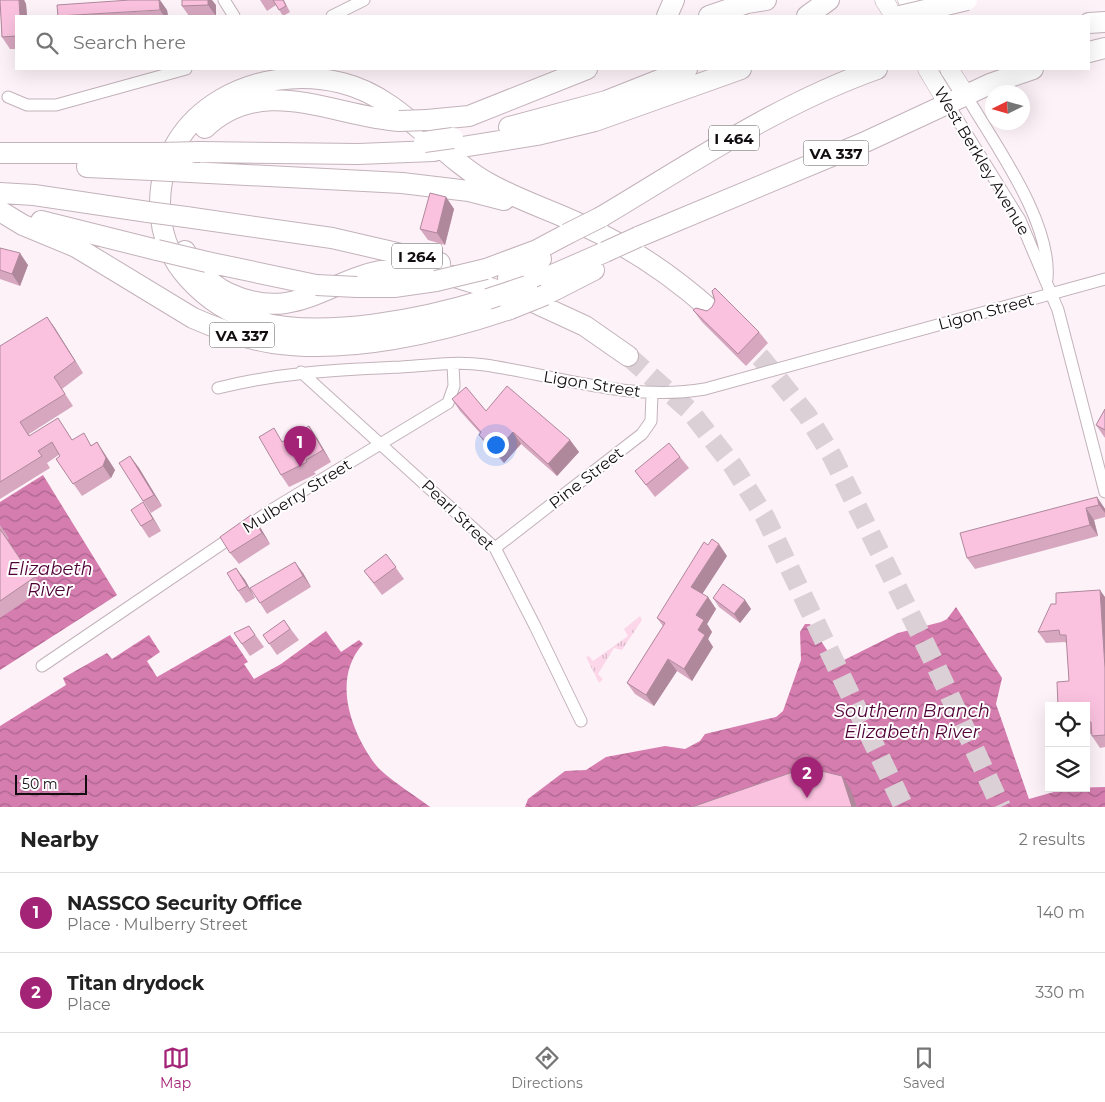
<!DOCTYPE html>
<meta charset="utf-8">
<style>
body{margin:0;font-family:Montserrat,sans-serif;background:#f6f6f6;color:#222}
.controls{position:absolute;right:15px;bottom:15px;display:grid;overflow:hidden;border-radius:0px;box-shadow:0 5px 20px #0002}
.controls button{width:45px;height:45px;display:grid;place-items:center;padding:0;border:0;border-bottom:1px solid #e0e0e0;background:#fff;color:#222;font:25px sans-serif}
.compass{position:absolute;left:985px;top:85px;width:45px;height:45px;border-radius:50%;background:#fff;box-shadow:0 5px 20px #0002;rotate:265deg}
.scale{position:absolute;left:15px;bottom:12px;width:72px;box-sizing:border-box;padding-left:5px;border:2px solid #120d10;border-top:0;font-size:14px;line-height:18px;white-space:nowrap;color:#120d10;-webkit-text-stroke:4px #fff;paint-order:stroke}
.you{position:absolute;left:495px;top:444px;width:18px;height:18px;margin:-12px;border:4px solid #fff;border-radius:50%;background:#1a73e8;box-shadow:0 0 0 8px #1a73e833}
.badge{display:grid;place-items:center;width:32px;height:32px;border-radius:50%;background:#a32477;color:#fff;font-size:16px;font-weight:700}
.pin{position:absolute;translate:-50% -41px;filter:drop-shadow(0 1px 2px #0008)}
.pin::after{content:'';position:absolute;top:26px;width:18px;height:15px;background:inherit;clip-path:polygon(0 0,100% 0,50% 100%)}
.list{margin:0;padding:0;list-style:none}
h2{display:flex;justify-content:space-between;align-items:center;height:65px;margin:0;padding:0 20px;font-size:21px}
h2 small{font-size:16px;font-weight:400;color:#767676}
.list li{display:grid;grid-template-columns:32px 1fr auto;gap:15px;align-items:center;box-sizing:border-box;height:80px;padding:0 20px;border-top:1px solid #e0e0e0}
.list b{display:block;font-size:19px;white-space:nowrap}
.list p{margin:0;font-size:16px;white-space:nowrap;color:#767676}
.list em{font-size:16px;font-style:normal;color:#767676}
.icon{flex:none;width:28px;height:28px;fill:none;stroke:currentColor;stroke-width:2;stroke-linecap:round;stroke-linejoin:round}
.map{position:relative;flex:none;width:1105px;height:807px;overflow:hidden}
.search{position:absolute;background:#fff;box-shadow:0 5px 20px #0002;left:15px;right:15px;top:15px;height:55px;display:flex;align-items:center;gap:12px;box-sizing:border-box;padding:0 18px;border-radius:0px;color:#767676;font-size:19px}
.sheet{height:225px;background:#fff}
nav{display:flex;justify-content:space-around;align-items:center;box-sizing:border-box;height:70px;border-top:1px solid #e0e0e0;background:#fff;font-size:14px;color:#767676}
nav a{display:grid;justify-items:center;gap:2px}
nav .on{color:#a32477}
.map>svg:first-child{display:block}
.grass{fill:url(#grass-tufts)}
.water{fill:url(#water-waves)}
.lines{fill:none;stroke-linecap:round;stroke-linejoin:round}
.highway-tunnel{stroke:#dad0d5;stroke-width:20;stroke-dasharray:20 10;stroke-linecap:butt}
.street-casing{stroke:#c3b2ba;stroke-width:13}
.primary-casing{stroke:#c3b2ba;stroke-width:19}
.highway-casing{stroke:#c3b2ba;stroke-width:22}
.street{stroke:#fff;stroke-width:11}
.primary{stroke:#fff;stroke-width:18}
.highway{stroke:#fff;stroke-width:20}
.highway-bridge-casing{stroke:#c3b2ba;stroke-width:22;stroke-linecap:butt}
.highway-bridge{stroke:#fff;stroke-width:20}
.wall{fill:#d7a7c0}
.shaded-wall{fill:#af889c}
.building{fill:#fac2df;stroke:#af889c}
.labels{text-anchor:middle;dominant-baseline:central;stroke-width:4;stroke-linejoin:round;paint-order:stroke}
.shield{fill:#fff;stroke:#595658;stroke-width:1}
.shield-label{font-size:15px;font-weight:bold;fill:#120d10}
.street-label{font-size:16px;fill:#120d10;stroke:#fff}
.water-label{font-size:18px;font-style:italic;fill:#4f0036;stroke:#fff}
</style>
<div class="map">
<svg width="1105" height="807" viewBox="0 0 1105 807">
<defs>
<pattern id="grass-tufts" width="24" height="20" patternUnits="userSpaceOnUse" patternTransform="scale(1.25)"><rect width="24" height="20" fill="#fbd7e9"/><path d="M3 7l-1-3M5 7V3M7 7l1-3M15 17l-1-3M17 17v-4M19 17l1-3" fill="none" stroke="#d6b7c7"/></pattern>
<pattern id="water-waves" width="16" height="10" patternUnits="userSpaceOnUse" patternTransform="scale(1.25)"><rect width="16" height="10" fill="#d57daf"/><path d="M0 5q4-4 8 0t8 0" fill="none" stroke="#ab658d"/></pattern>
</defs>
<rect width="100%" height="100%" fill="#fdf2f8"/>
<path class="grass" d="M 640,616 L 642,620 L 622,650 L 614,648 L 598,674 L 603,679 L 599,683 L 586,657 L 589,656 L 593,661 L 628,636 L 624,629 Z"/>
<path class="water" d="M 43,475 L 117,595 L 0,670 L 0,502 Z
M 956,607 L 1002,678 L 996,704 L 1029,799 L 1068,788 L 1105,787 L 1105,807 L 525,807 L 528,799 L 565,771 L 586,770 L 606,757 L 665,746 L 685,749 L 700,741 L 705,734 L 776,717 L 783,711 L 801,660 L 800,632 L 805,624 L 810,624 L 836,664 L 898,633 L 941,622 L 947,619 Z
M 326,631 L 341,652 L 359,640 L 363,644 C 332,678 350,730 375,764 C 385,777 416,796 430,807 L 0,807 L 0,726 L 66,685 L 63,678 L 107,653 L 112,659 L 149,635 L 160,652 L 147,661 L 157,677 L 230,635 L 248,662 L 244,664 L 254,679 L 281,664 Z"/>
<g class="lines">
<path class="highway-tunnel" d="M 738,336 L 762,359 L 807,415 L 832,456 L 936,666 L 1001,807
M 628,356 L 690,411 L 733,466 L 765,517 L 904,807"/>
<g class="street-casing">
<path id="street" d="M 224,0 L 234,16
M 332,16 L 364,0
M 966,95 C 994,144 1052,221 1047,279
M 8,97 L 27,105 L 56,105 L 186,69
M 948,104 L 1020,220 L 1058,310 L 1105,492
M 301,372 L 495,548 L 535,626 L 581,721
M 218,388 C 282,372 336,370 401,367 C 429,365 458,361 485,365 C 559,376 630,402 705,389 L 1105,279
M 495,548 L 642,434 L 651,421 L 652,394
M 42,666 L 273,509 L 448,403 L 454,386 L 453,364"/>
</g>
<g class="primary-casing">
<path id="primary" d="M 884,0 L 894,16
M 907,0 L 917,16
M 927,69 L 948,104
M 949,69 L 966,95"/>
</g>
<g class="highway-casing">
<path id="highway" d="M 667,16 L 674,0
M 709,16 L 747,3 L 766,0
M 807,16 L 829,0
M 1089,23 L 1105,22
M 1089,52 L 1105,48
M 427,120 L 469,116 L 587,69
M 509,127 L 606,101 L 687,69
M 205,128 C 263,73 332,116 399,121
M 462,147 L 537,135 L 595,121 L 741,69
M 200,152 L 358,154 L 434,151
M 0,153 L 159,153
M 87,167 L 152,170
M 190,172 L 402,183 L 469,191 L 504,200
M 0,193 L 34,195 L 148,212
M 0,211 L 23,225 L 76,247 L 193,318 C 218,329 246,339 273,343 C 348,354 440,333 510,309
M 186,217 L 332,238 L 440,263
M 601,217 C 690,164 778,104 877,69
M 41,221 L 157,250
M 638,237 L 863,143 L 990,84 L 1033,69
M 185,251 C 194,268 211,285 228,293 C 298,326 331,274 395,269 C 434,266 473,284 510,294
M 207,262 L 316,285
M 486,269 L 537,250 L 567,234
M 508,278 L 541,259
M 527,286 L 605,252
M 357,287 L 394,287 L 436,281
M 545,295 L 594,270
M 520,296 L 585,326 L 628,356
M 488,299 C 424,319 322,340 256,321 C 230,314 207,299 188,278 C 169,257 160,231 160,203 C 161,109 259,62 342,83 C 403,98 437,155 490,184 C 519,200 550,210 580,224 C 629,246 672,275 712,311"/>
</g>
<use href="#street" class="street"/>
<use href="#primary" class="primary"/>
<use href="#highway" class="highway"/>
<g class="highway-bridge-casing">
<path id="highway-bridge" d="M 900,16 L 967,0
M 399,121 L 427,120
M 424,142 L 453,138
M 159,153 L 200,152
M 152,170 L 190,172
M 148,212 L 186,217
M 567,234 L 601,217
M 157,250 L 207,262
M 605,252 L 638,237
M 436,281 L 486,269
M 316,285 L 357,287
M 488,299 L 527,286
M 510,309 L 545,295"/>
</g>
<use href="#highway-bridge" class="highway-bridge"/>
</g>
<path class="wall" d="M 0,0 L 24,0 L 26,4 L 27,16 L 16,16 L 16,49 L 10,49 L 2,37 Z
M 182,0 L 216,5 L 216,16 L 189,16 L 182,6 Z
M 260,0 L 284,0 L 290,12 L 283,16 L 276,5 L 267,11 Z
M 167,10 L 168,16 L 58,16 Z
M 446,197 L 454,209 L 445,245 L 428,240 L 420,229 Z
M 0,248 L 28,265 L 20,286 L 0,279 Z
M 693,310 L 759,332 L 768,343 L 746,366 L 702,322 Z
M 47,317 L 83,373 L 62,389 L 73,406 L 29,434 L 30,436 L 66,430 L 72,440 L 92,445 L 97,442 L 115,470 L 111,478 L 82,496 L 56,459 L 60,456 L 60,454 L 47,463 L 50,468 L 0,499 L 0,346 Z
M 452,399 L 570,440 L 579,452 L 557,476 L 521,444 L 504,463 L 487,446 L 479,435 L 480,433 L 460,411 Z
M 1105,409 L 1105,438 L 1096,425 Z
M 317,438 L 331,462 L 314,472 L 316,474 L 289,487 L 281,475 L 283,441 Z
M 130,456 L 139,468 L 162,506 L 151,513 L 143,501 Z
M 680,457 L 689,468 L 655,497 L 635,471 Z
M 1097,497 L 1105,509 L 1105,517 L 1094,520 L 1098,536 L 975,569 L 967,558 Z
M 143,502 L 161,531 L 149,538 L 141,526 Z
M 0,525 L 9,538 L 7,539 L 29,572 L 31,571 L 43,589 L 0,618 Z
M 260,527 L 270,544 L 239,564 L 230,553 Z
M 386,554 L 404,579 L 382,595 L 364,571 Z
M 727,556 L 702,594 L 708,597 L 716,609 L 707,624 L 712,632 L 708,639 L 713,647 L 692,681 L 677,671 L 654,706 L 635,694 L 627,683 L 663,626 L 657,618 Z
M 236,568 L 245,580 L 255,598 L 246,603 L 238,591 Z
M 303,573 L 311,587 L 267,614 L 260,603 Z
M 1105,597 L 1105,747 L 1100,748 L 1092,736 L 1092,734 L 1086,734 L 1086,706 L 1069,681 L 1067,645 L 1065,642 L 1046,643 L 1038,632 L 1056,604 Z
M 713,598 L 745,600 L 751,609 L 740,623 L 719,607 Z
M 284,620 L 299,640 L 277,655 L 263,635 Z
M 249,626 L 264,647 L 250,656 L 234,633 Z"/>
<path class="shaded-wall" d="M 19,0 L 24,0 L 26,4 L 27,16 L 20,16 Z
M 159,0 L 160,0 L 167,10 L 168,16 L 164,16 L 160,10 Z
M 208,0 L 212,0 L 216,5 L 216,16 L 208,5 Z
M 446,197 L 454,209 L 445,245 L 437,233 Z
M 20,253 L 28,265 L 20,286 L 12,274 Z
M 47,317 L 55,328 L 83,373 L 75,361 Z
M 309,426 L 317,438 L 331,462 L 323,450 Z
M 513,432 L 521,444 L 504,463 L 496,451 Z
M 570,440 L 579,452 L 557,476 L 548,464 Z
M 97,442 L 115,470 L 111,478 L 103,466 Z
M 130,456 L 139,468 L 162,506 L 154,495 Z
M 1097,497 L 1105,509 L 1105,513 L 1099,505 Z
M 143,502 L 151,514 L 161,531 L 153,519 Z
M 1086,508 L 1094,520 L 1098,536 L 1090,525 Z
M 251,515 L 260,527 L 270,544 L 262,533 Z
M 719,544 L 727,556 L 699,599 L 691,587 Z
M 295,562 L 303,573 L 311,587 L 303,576 Z
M 236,568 L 245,580 L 255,598 L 247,586 Z
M 1100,590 L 1105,597 L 1105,668 Z
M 708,597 L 716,609 L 707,624 L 712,632 L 708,639 L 713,647 L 692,681 L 684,669 L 698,630 L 696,615 Z
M 745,600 L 751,609 L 740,623 L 734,614 Z
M 668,659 L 677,671 L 654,706 L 646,695 Z
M 842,776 L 850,788 L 857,807 L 852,807 Z"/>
<path class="building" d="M 0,0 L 19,0 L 20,16 L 16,16 L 16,36 L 2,37 Z
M 130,0 L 159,0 L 160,10 L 58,16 L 57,5 Z
M 182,0 L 208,0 L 208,5 L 182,6 Z
M 273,0 L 283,0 L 286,6 L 279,10 Z
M 430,193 L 446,197 L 437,233 L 420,229 Z
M 0,248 L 20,253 L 12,274 L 0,270 Z
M 715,288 L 759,332 L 738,354 L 693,310 L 696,308 L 707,311 L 712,307 L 715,301 L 712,291 Z
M 47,317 L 75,361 L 54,377 L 65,394 L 20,422 L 29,436 L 58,418 L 72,440 L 84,433 L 91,446 L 97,442 L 106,458 L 103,466 L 73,484 L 56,459 L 60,456 L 52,442 L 38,451 L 42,456 L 0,482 L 0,346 Z
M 507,386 L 570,440 L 548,464 L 513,432 L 496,451 L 479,435 L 481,432 L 452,399 L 466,387 L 486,411 Z
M 1105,409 L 1105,430 L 1096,425 Z
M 309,426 L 323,450 L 306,460 L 307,462 L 281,475 L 259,437 L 274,428 L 282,442 Z
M 669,443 L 680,457 L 646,485 L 635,471 Z
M 130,456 L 154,495 L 143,501 L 119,463 Z
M 1097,497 L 1099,505 L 1086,508 L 1090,525 L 967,558 L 960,533 Z
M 143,502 L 153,519 L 141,526 L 131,510 Z
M 251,515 L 262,533 L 230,553 L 220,537 Z
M 0,529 L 29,572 L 31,571 L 35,577 L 0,601 Z
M 712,539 L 719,544 L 691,587 L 708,597 L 696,615 L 704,620 L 698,630 L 705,635 L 684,669 L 668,659 L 646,695 L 627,683 L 665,623 L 657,618 L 704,542 L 708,545 Z
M 386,554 L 396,567 L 374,583 L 364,571 Z
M 295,562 L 303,576 L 260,603 L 250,588 Z
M 236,568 L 247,586 L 238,591 L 227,573 Z
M 723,584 L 745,600 L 734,614 L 713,598 Z
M 1100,590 L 1105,668 L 1105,735 L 1092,736 L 1091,722 L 1086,722 L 1086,706 L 1058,706 L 1057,682 L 1069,681 L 1066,635 L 1060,635 L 1059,630 L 1038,632 L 1051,604 L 1056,604 L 1056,593 Z
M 284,620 L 290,629 L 269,644 L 263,635 Z
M 249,626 L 255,635 L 242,644 L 234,633 Z
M 817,770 L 842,776 L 852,807 L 692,807 L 793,772 L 795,778 Z"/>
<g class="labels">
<g class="shield">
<rect x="709" y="125.5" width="50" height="25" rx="4"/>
<rect x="803.5" y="140.5" width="65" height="25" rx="4"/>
<rect x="392" y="243.5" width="50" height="25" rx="4"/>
<rect x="209.5" y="322.5" width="65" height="25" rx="4"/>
</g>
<g class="shield-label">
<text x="734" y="138">I 464</text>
<text x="836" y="153">VA 337</text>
<text x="417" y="256">I 264</text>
<text x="242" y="335">VA 337</text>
</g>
<g class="street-label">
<text transform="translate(982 161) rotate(59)">West Berkley Avenue</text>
<text transform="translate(986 312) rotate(-15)">Ligon Street</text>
<text transform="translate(592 384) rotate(9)">Ligon Street</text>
<text transform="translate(586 478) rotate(-38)">Pine Street</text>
<text transform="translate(297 496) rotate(-32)">Mulberry Street</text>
<text transform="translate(458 515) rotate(44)">Pearl Street</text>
</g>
<g class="water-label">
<text x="50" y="569">Elizabeth<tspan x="50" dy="21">River</tspan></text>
<text x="912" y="711">Southern Branch<tspan x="912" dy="21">Elizabeth River</tspan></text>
</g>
</g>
</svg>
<div class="controls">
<button><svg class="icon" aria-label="locate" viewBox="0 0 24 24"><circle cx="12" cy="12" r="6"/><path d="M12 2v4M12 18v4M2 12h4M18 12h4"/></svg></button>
<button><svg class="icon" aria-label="layers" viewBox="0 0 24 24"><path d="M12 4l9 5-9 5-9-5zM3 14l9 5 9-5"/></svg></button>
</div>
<svg class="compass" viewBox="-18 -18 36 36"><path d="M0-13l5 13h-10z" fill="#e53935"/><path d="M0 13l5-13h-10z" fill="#767676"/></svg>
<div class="scale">50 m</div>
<div class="you"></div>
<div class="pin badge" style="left:300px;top:467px">1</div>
<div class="pin badge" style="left:807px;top:798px">2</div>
<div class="search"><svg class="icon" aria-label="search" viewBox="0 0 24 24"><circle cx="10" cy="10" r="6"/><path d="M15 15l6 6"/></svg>Search here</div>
</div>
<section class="sheet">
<h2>Nearby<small>2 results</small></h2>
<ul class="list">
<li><span class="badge">1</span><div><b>NASSCO Security Office</b><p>Place · Mulberry Street</p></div><em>140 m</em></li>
<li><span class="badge">2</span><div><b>Titan drydock</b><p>Place</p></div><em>330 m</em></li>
</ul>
</section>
<nav>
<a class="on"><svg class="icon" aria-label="map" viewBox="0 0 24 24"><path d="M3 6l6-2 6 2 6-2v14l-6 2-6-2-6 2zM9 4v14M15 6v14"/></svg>Map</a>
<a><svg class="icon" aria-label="directions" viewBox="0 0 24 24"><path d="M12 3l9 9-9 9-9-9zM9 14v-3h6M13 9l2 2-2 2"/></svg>Directions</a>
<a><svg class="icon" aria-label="saved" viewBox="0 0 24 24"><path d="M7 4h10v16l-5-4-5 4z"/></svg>Saved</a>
</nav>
